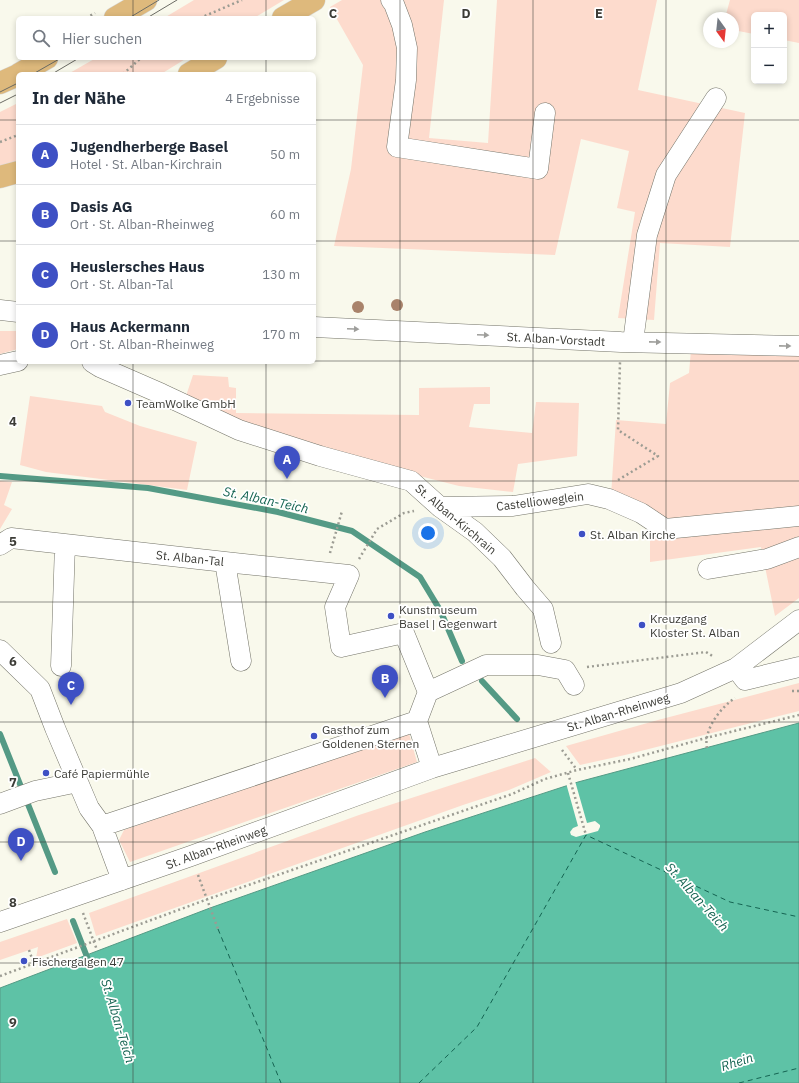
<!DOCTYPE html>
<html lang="de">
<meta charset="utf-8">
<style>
body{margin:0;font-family:"IBM Plex Sans",sans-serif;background:#f2f2f3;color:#1f2937}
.controls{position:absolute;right:12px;top:12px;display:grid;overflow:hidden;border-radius:6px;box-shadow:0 2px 6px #0003}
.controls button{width:36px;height:36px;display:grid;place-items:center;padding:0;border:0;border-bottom:1px solid #e0e1e3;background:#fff;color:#1f2937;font:20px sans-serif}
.compass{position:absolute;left:703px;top:12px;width:36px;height:36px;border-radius:50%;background:#fff;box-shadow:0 2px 6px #0003;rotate:165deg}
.you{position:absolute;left:428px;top:533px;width:14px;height:14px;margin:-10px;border:3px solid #fff;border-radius:50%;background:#1a73e8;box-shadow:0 0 0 6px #1a73e833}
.badge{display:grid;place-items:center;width:26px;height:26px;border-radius:50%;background:#3e50c4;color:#fff;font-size:13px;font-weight:700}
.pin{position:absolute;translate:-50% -33px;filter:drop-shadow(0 1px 2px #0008)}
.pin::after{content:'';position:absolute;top:21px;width:14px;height:12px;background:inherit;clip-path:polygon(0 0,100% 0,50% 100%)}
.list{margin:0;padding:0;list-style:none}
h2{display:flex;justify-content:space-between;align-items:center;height:52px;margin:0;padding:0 16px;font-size:17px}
h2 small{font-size:13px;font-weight:400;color:#747a83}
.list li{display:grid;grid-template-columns:26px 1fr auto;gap:12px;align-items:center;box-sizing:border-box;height:60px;padding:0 16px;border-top:1px solid #e0e1e3}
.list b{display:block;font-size:15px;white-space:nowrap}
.list p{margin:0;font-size:13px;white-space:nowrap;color:#747a83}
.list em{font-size:13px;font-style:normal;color:#747a83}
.icon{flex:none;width:22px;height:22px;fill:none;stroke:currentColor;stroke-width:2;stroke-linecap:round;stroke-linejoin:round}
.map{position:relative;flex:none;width:799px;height:1083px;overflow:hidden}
.search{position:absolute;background:#fff;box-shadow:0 2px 6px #0003;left:16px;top:16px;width:300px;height:44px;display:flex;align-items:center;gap:10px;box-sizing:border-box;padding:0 14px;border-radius:6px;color:#747a83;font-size:15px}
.panel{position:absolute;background:#fff;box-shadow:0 2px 6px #0003;left:16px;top:72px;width:300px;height:292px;border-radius:6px}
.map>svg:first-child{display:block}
.green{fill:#fddbcd}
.water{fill:#5ec2a6;stroke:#549a85}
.pier{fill:#f9f9ec}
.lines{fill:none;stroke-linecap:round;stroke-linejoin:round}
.stream{stroke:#549a85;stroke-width:6}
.ferry{stroke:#156452;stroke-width:1;stroke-dasharray:5 4;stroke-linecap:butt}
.minor-casing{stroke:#747469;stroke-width:21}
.major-casing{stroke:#d8d8d7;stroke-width:23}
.path{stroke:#9c9c93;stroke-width:2.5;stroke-dasharray:2 3;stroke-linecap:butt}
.minor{stroke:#fff;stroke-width:20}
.major{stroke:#deb97c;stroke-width:22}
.tram{stroke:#6c6c65;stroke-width:1}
.tree{fill:#a9836b}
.oneway{fill:#9e9e9b}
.grid{fill:none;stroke:#3c3c37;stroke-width:1;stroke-opacity:0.55}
.poi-dot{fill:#3e50c4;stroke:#fff;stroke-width:1.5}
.labels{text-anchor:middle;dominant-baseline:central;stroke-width:3.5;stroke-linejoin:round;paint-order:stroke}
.street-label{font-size:12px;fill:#3c3c37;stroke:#fff}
.poi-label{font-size:12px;fill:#3c3c37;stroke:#fff;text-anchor:start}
.water-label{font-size:13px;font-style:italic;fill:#156452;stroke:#fff}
.grid-label{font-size:13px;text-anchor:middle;font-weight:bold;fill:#3c3c37;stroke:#fff;stroke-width:3.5;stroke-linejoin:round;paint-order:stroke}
</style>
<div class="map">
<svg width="799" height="1083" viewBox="0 0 799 1083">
<rect width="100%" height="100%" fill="#f9f9ec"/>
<path class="green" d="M 194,0 L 284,0 L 254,18 L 164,18 Z
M 342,0 L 444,0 L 429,138 L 488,143 L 497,0 L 657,0 L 638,90 L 745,113 L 730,247 L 660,243 L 654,320 L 618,318 L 635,212 L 617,208 L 629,151 L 581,139 L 555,255 L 334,246 L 351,169 L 363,65 L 330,7 Z
M 730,0 L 799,0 L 799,43 L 784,40 L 784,15 L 754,15 L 754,34 L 733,30 L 733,18 L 725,18 Z
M 96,58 L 187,58 L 161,74 L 68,74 Z
M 18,103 L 18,163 L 0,168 L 0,112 Z
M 0,331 L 18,331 L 18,349 L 0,354 Z
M 691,350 L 799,350 L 799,598 L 775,616 L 761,547 L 650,562 L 650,508 L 610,511 L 616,420 L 666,424 L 670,383 L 689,373 Z
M 193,375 L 228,377 L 229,387 L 236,388 L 236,413 L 419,415 L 419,388 L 490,387 L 490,404 L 474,404 L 469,427 L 532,433 L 536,402 L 579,403 L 577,456 L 518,464 L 513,492 L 459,486 L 317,450 L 185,399 Z
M 30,396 L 102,406 L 105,412 L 140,426 L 197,442 L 187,490 L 46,472 L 20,465 Z
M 0,481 L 12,482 L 4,505 L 12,509 L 0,529 Z
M 799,683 L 799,711 L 625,755 L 580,765 L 566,746 L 658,720 Z
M 408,730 L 417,762 L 130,862 L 119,840 L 124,830 Z
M 535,758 L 551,772 L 509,790 L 463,805 L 96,936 L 89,913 L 359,815 Z
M 67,919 L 77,943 L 36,958 L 38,947 L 0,960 L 0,942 Z"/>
<path class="water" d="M 799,723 L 799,1083 L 0,1083 L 0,988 L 210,908 L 425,832 L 578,782 Z"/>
<path class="pier" d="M 575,781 L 587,823 L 595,821 L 600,825 L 600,827 L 598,831 L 576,837 L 571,835 L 570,832 L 573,828 L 578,826 L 566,783 Z"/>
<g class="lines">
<path class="stream" d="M 0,476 L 148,488 L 278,512 L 352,531 L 420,577 L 440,610 L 462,661
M 482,681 L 517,719
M 0,734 L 55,872
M 73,921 L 89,962"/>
<path class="ferry" d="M 218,929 L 281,1083
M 419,1083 L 477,1027 L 586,835 L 730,902 L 799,917
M 739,1083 L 799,1068"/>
<g class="minor-casing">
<path id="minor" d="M 391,0 L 394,4 L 402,25 L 407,48 L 406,80 L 397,147 L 538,169 L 545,113
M 0,310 L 18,312
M 314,327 L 621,342 L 799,346
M 633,342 L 647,235 L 666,175 L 716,98
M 92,362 L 100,367 L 162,394 L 239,430 L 320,456 L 411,481 L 440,507 L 475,532 L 502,558 L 525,588 L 543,609 L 551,643
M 0,365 L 18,361
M 440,507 L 513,506 L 588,494 L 609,499 L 641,513 L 665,529 L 799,516
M 0,545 L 11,538 L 225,562 L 349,575 L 335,607 L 341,647 L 404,633 L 428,692 L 417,721 L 432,768
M 225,562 L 241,661
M 708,569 L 767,559 L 799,547
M 0,650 L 40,689 L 55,728 L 89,808 L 102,826 L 122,880
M 61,666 L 65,544
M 736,668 L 745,680 L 799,667
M 428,692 L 486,665 L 538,665 L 565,670 L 574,685
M 0,804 L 35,791 L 78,782
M 102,826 L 417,721
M 0,922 L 191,856 L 432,768 L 681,693 L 736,668 L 799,620"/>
</g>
<g class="major-casing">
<path id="major" d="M 115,18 L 146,0
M 283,18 L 314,0
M 19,74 L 47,58
M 189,74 L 216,58
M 0,83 L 18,75
M 0,177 L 18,172"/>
</g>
<path class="path" d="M 86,18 L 95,13
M 200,18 L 242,0
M 123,74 L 141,58
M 0,142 L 18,135
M 618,480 L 658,456 L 618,430 L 620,362
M 330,553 L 342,511
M 359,559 L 377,529 L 404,513 L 414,511
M 587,667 L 706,652 L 714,657
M 792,691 L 799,691
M 707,748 C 703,730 721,707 735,698
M 562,750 L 577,770
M 568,773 L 586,835
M 198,875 L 218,929
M 83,913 L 97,950
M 29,950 L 34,964
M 0,976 L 208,899 L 512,794 L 545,779 L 577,770 L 630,759 L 706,738 L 799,715"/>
<use href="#minor" class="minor"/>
<use href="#major" class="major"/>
<path class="tram" d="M 129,18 L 159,0
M 147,18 L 177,0
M 33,74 L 61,58
M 52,74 L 79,58
M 0,92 L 18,83
M 0,103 L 18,94"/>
</g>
<g class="tree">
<circle cx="397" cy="305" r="6"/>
<circle cx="358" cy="307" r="6"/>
</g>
<defs><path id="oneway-solid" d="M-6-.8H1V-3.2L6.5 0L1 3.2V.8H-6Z"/></defs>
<g class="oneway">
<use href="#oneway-solid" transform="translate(353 329) rotate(3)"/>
<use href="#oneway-solid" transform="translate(483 335) rotate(3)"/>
<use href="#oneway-solid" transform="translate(655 342) rotate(1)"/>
<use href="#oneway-solid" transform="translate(785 346) rotate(1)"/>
</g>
<path class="grid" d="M 133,0 L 133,18M 266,0 L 266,18M 400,0 L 400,1083M 533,0 L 533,1083M 666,0 L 666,1083M 133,58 L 133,74M 266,58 L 266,74M 0,120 L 18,120M 314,120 L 799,120M 0,241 L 18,241M 314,241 L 799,241M 0,361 L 18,361M 314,361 L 799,361M 133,362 L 133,1083M 266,362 L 266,1083M 0,481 L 799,481M 0,602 L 799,602M 0,722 L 799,722M 0,842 L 799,842M 0,963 L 799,963"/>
<g class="poi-dot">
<circle cx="128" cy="403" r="4"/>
<circle cx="582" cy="534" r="4"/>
<circle cx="391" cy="616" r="4"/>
<circle cx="642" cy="625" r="4"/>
<circle cx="314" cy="736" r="4"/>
<circle cx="46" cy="773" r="4"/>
<circle cx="24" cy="961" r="4"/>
</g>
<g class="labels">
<g class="street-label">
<text transform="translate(556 339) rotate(3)">St. Alban-Vorstadt</text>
<text transform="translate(540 501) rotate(-7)">Castellioweglein</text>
<text transform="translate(456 519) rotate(40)">St. Alban-Kirchrain</text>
<text transform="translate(190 558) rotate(6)">St. Alban-Tal</text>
<text transform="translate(618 712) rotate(-17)">St. Alban-Rheinweg</text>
<text transform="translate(216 847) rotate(-20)">St. Alban-Rheinweg</text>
</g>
<g class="poi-label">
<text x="136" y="403">TeamWolke GmbH</text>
<text x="590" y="534">St. Alban Kirche</text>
<text x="399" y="609">Kunstmuseum<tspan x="399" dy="14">Basel | Gegenwart</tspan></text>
<text x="650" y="618">Kreuzgang<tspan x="650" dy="14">Kloster St. Alban</tspan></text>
<text x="322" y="729">Gasthof zum<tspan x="322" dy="14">Goldenen Sternen</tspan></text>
<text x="54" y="773">Café Papiermühle</text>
<text x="32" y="961">Fischergalgen 47</text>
</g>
<g class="water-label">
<text transform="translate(266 500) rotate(12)">St. Alban-Teich</text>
<text transform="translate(697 897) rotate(48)">St. Alban-Teich</text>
<text transform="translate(118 1021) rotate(73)">St. Alban-Teich</text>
<text transform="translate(737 1062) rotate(-18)">Rhein</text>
</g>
</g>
<g class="grid-label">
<text x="333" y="18">C</text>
<text x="466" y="18">D</text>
<text x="599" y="18">E</text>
<text x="13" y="426">4</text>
<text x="13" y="546">5</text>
<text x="13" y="666">6</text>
<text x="13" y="787">7</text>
<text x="13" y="907">8</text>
<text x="13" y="1027">9</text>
</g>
</svg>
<div class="controls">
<button>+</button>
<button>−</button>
</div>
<svg class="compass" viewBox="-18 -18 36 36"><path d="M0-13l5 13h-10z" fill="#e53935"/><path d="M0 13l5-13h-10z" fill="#747a83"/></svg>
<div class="you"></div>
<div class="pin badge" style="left:287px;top:479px">A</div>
<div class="pin badge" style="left:385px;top:698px">B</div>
<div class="pin badge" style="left:71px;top:705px">C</div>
<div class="pin badge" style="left:21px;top:861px">D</div>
<div class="search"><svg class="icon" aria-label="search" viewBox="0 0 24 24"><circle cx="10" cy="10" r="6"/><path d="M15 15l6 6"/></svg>Hier suchen</div>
<section class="panel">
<h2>In der Nähe<small>4 Ergebnisse</small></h2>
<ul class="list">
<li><span class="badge">A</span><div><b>Jugendherberge Basel</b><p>Hotel · St. Alban-Kirchrain</p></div><em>50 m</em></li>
<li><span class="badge">B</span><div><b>Dasis AG</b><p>Ort · St. Alban-Rheinweg</p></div><em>60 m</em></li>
<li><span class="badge">C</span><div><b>Heuslersches Haus</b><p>Ort · St. Alban-Tal</p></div><em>130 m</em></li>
<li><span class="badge">D</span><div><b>Haus Ackermann</b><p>Ort · St. Alban-Rheinweg</p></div><em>170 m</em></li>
</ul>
</section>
</div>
